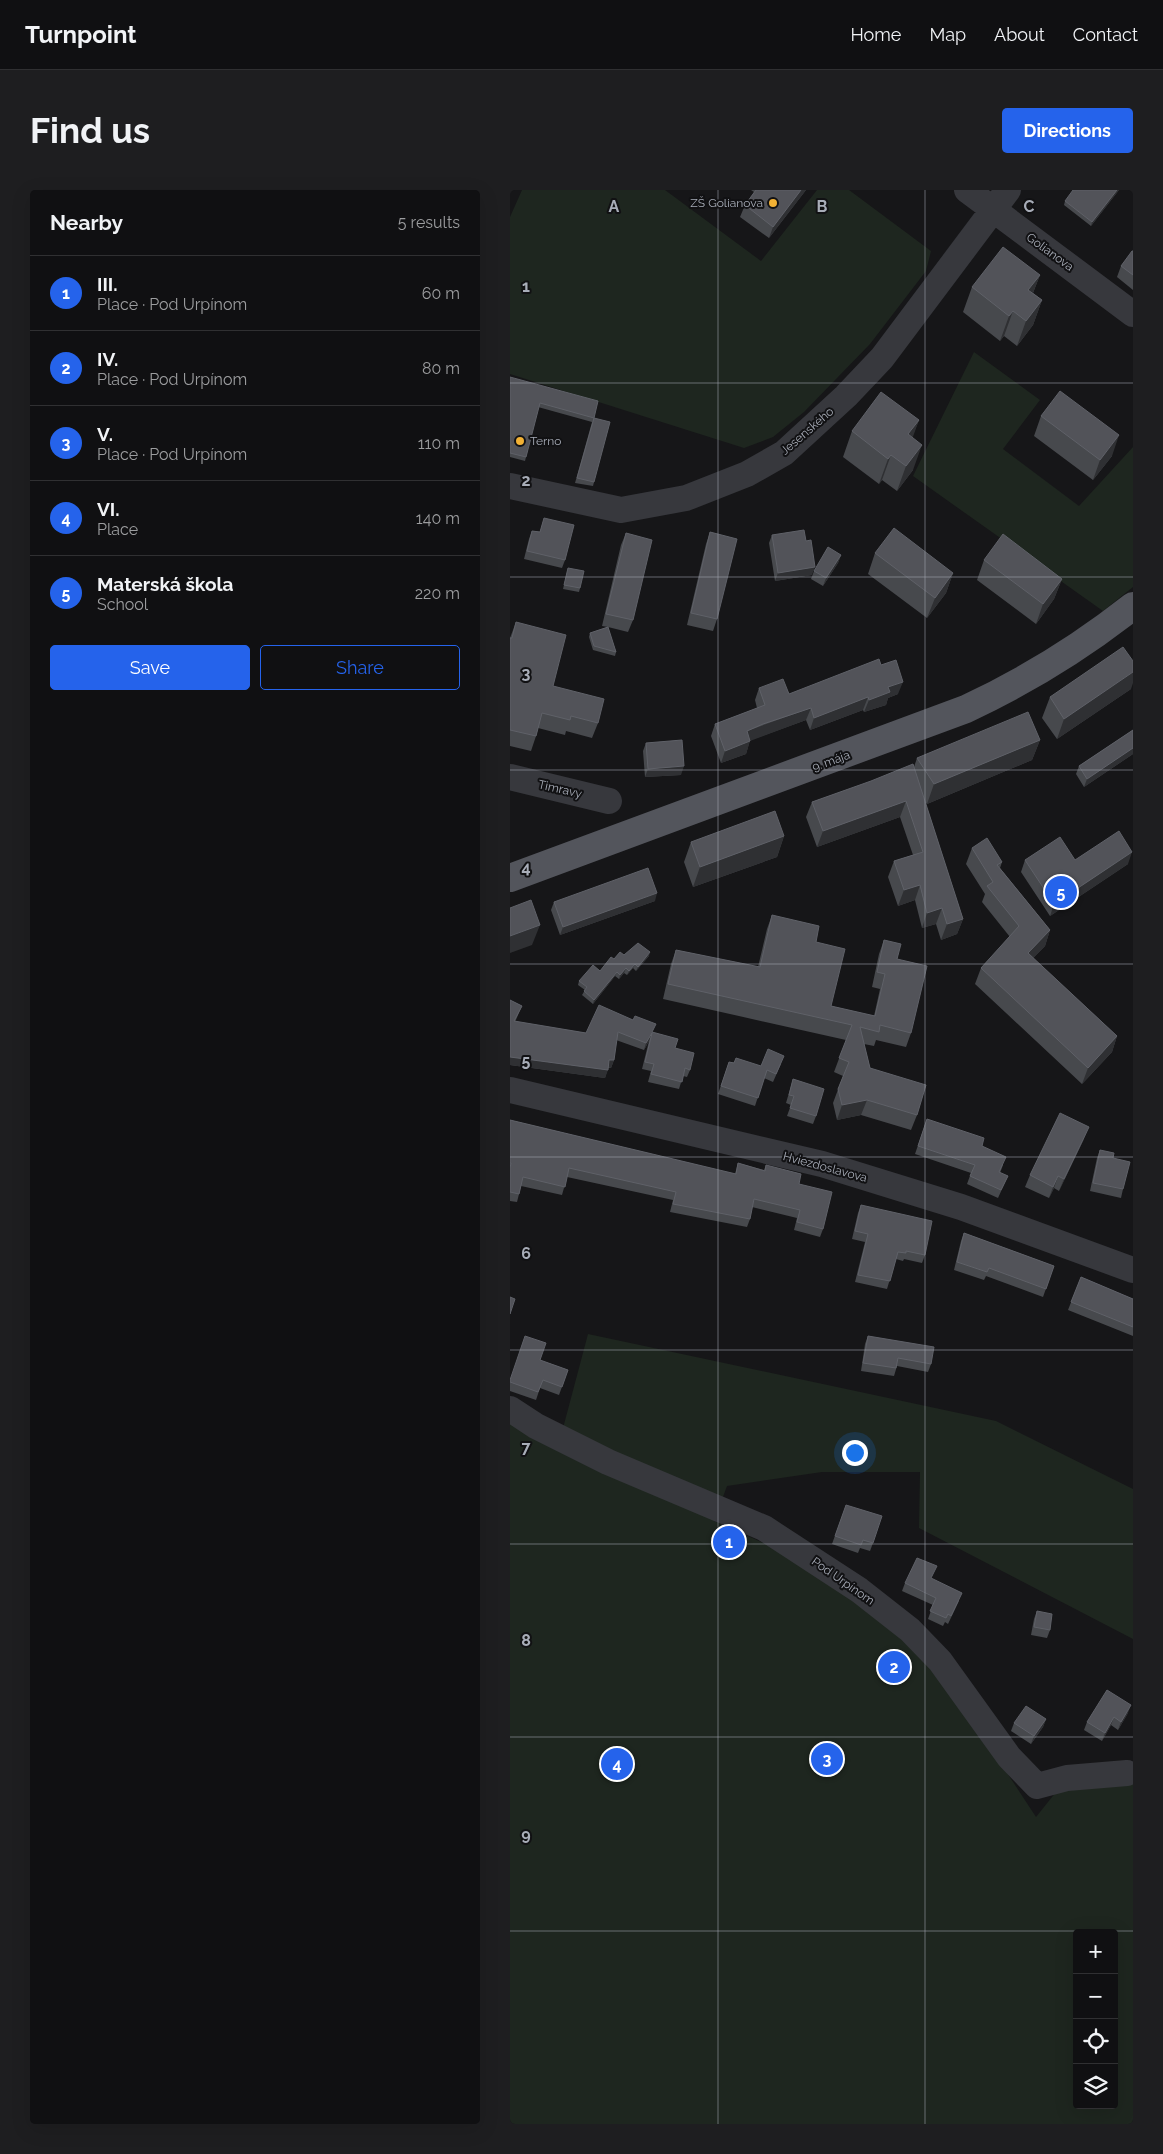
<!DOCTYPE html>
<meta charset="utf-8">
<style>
body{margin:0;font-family:Raleway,sans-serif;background:#1e1e20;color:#f1f3f6}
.controls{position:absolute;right:15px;bottom:15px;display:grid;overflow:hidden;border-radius:5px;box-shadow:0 5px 20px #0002}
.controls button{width:45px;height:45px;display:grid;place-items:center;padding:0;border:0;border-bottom:1px solid #303032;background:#101012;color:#f1f3f6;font:25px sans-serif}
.you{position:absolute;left:344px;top:1262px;width:18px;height:18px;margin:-12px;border:4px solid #fff;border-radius:50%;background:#1a73e8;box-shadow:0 0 0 8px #1a73e833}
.badge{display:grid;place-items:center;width:32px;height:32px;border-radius:50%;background:#2563eb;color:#fff;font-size:16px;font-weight:700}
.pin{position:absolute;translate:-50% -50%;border:2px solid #fff;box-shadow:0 1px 5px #0006}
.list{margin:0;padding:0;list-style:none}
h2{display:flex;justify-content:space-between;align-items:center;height:65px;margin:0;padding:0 20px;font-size:21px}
h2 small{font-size:16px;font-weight:400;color:#9c9d9f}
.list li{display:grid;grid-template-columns:32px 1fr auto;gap:15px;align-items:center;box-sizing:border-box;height:75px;padding:0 20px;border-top:1px solid #303032}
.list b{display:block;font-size:19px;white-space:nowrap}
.list p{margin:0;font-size:16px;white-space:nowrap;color:#9c9d9f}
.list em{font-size:16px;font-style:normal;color:#9c9d9f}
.actions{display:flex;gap:10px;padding:15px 20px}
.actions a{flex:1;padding:11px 0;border:1px solid #2563eb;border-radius:5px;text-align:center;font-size:18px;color:#2563eb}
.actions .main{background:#2563eb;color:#fff}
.icon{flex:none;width:28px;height:28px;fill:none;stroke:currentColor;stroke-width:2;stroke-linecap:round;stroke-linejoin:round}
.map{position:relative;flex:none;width:623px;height:1934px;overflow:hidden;border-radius:5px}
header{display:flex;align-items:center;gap:30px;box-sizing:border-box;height:70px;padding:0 25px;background:#101012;border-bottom:1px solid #303032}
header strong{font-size:24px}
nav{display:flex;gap:28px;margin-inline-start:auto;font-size:18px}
.intro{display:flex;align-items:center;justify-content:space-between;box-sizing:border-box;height:120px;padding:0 30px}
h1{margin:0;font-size:35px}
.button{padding:12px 22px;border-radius:5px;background:#2563eb;color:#fff;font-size:18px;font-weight:700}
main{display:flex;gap:30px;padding:0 30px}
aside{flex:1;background:#101012;border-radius:5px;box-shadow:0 5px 20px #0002}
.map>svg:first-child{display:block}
.green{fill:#1e261f;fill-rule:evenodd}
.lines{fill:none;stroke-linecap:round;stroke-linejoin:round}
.minor{stroke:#37383d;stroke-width:26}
.major{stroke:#53555c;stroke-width:28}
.wall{fill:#47494d}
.shaded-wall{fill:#2f3033}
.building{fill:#525359;stroke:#5f6168}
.grid{fill:none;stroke:#a8adb8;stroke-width:1;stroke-opacity:0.55}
.poi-dot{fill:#f2b134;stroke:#111113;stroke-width:2}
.labels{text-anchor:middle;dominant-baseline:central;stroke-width:4;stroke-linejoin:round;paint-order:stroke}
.poi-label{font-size:12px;fill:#a8adb8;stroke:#111113;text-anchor:end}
.street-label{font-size:12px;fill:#a8adb8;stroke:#111113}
.grid-label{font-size:16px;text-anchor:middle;font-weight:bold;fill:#a8adb8;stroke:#111113;stroke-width:4;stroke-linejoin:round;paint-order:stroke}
</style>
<header>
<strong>Turnpoint</strong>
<nav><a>Home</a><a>Map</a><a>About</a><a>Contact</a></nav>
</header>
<div class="intro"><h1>Find us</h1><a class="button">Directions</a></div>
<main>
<aside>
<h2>Nearby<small>5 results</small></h2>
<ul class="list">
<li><span class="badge">1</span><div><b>III.</b><p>Place · Pod Urpínom</p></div><em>60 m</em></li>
<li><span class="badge">2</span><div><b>IV.</b><p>Place · Pod Urpínom</p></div><em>80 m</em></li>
<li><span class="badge">3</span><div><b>V.</b><p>Place · Pod Urpínom</p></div><em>110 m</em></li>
<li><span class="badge">4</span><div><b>VI.</b><p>Place</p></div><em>140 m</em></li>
<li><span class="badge">5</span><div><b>Materská škola</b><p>School</p></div><em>220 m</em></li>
</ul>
<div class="actions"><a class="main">Save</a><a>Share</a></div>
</aside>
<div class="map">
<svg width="623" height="1934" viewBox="0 0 623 1934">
<rect width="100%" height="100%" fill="#161618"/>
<path class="green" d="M 12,0 L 155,0 L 251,71 L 307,0 L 339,0 L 421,61 L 416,81 L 360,154 L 294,222 L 263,247 L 234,258 L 0,184 L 0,27 Z
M 464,162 L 530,210 L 493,259 L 569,316 L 623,257 L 623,397 L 593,421 L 403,286 Z
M 78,1144 L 486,1231 L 623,1299 L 623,1449 L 409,1338 L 410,1282 L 312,1282 L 217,1296 L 204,1331 L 265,1358 L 334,1403 L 387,1443 L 424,1477 L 482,1560 L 526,1627 L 546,1602 L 623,1593 L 623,1934 L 0,1934 L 0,1229 L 48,1257 ZM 567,1743 L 604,1743 L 604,1915 L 567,1915 Z"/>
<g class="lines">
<path class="minor" d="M 457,0 L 623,124
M 0,296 L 111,320 L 176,308 L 237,284 L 274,263 L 336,206 L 372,168 L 498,0
M 0,587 L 99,611
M 0,900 L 312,974 L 451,1017 L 623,1080
M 0,1219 L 26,1236 L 98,1272 L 254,1338 L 349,1400 L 400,1440 L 430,1471 L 499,1567 L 527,1596 L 557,1588 L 617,1583"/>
<path class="major" d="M 0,688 L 456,519 C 516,491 571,457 623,416"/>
</g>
<path class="wall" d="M 241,0 L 296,0 L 259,48 L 230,27 L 235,15 L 244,2 Z
M 609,0 L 581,36 L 554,15 L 555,11 Z
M 623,61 L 623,100 L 607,87 L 611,76 Z
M 530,85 L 523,103 L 532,110 L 523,135 L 507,156 L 494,146 L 490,151 L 453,122 L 462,97 Z
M 0,187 L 84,228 L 84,292 L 83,296 L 65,293 L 82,232 L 28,217 L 15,271 L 0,267 Z
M 531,226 L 602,266 L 583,290 L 524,246 Z
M 409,230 L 402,247 L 403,280 L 387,301 L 372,290 L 369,294 L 333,267 L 342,241 Z
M 34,328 L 55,370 L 52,378 L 14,369 L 19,349 L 22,341 L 30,342 Z
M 200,342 L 207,429 L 203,441 L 177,435 L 196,354 Z
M 116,343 L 123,430 L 118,442 L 98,437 L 106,462 L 105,466 L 83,460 L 79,447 L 80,443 L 98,437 L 92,436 L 111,355 Z
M 262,345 L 296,351 L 302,385 L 265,391 L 259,353 Z
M 365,363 L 443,383 L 436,403 L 417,428 L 358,384 Z
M 331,365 L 328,373 L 313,396 L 301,389 L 304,381 Z
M 474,370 L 552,389 L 544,409 L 526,434 L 467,390 Z
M 58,378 L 70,398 L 69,402 L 53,399 Z
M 6,432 L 43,496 L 88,533 L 82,548 L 56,541 L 55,545 L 28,538 L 26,546 L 21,561 L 0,556 L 0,448 Z
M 371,475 L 388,504 L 378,508 L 376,515 L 354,522 L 353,520 L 300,540 L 296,530 L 249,547 L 240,550 L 236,564 L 211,573 L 201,546 L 205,534 L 247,518 L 245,510 L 249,498 L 279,504 Z
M 621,499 L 547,549 L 532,528 L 540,507 Z
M 623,540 L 623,564 L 574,597 L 566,584 L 569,576 Z
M 530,550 L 522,570 L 417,614 L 415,612 L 453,729 L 447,744 L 431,750 L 426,734 L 412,738 L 405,710 L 388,716 L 378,687 L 384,671 L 403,665 L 390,627 L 307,657 L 296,627 L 302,612 L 404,577 L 407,568 Z
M 136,553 L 171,585 L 135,587 L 133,561 Z
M 274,646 L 267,667 L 183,697 L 174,672 L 181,652 Z
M 462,658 L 492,672 L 490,678 L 540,740 L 535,756 L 523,768 L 607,846 L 602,862 L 572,894 L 465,794 L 471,778 L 500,747 L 472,712 L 475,704 L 456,674 Z
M 515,670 L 565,670 L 618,674 L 540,726 L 511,682 Z
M 145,711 L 50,745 L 41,720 L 44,712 Z
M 262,725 L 306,752 L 321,816 L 364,826 L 370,799 L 362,797 L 369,764 L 374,750 L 387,769 L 401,843 L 396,857 L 366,850 L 364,856 L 354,854 L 360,878 L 407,925 L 401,940 L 351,925 L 327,930 L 323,913 L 333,886 L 324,882 L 336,850 L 153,809 L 161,774 L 166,760 L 248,777 L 257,739 Z
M 114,765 L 139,766 L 126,781 L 123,778 L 117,785 L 114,783 L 109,789 L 105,786 L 83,814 L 72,805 L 75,800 L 68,795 L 69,791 L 90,781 L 104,769 Z
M 0,810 L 12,816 L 5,832 L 76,843 L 143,842 L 165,858 L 180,880 L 177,887 L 173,886 L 169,899 L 138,892 L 141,881 L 132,879 L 139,851 L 134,860 L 106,850 L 104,870 L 101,878 L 98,878 L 95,888 L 0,875 Z
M 219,872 L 251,876 L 271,874 L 263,892 L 254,888 L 245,916 L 208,904 Z
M 283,889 L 306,926 L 303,934 L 277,926 L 281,915 L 276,913 Z
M 417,929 L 472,956 L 493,975 L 490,983 L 498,986 L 488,1008 L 457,994 L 461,983 L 405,964 Z
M 0,930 L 225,984 L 228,973 L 254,980 L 256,975 L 289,994 L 313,1039 L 310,1047 L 284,1040 L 287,1028 L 242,1017 L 240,1029 L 237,1037 L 160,1022 L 163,1010 L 57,987 L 52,1005 L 11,996 L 7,1012 L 0,1011 Z
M 574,949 L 549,1001 L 544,998 L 539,1008 L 515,997 L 520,985 Z
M 590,960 L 603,968 L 613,999 L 611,1008 L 580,1001 L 587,968 Z
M 351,1015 L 415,1065 L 412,1073 L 394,1069 L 393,1071 L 386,1069 L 377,1099 L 345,1092 L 355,1052 L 342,1049 L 348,1023 Z
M 454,1043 L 544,1076 L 533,1107 L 476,1086 L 474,1090 L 444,1080 L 451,1051 Z
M 571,1087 L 623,1109 L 623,1146 L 558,1120 Z
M 358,1146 L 421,1174 L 418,1182 L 387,1176 L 384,1186 L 351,1181 L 355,1154 Z
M 30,1170 L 58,1180 L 49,1205 L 30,1198 L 26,1210 L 0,1201 L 0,1190 Z
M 336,1315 L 363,1353 L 360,1361 L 350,1358 L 348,1363 L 322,1354 Z
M 422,1389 L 449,1411 L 438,1434 L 435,1432 L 433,1436 L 418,1429 L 423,1415 L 392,1401 L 395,1393 Z
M 527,1421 L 540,1440 L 537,1448 L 521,1445 L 524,1429 Z
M 618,1523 L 608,1540 L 601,1535 L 592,1551 L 574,1540 L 577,1532 Z
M 536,1529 L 533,1537 L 521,1554 L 501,1541 L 504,1533 Z"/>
<path class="shaded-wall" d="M 291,0 L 296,0 L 259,48 L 263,37 Z
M 607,0 L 609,0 L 581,36 L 582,32 Z
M 530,85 L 520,110 L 518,100 Z
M 532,110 L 523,135 L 507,156 L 516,131 Z
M 503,121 L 494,146 L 490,151 L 499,126 Z
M 409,230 L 400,255 L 398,244 Z
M 609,245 L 602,266 L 583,290 L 590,270 Z
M 412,255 L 403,280 L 387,301 L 396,276 Z
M 381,265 L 372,290 L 369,294 L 378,269 Z
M 331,365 L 328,373 L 313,396 L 316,388 Z
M 305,377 L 302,385 L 265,391 L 268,383 Z
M 443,383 L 436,403 L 417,428 L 425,408 Z
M 552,389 L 544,409 L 526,434 L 533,414 Z
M 623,482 L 623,493 L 621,499 L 547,549 L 554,529 Z
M 393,492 L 388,504 L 378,508 L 376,515 L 354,522 L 359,510 L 378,497 Z
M 358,507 L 353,520 L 300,540 L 304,528 Z
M 301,518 L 296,530 L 232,554 L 237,541 Z
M 530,550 L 522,570 L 417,614 L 424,594 Z
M 240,551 L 236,564 L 211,573 L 215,561 Z
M 623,558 L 623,564 L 574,597 L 577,589 Z
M 174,576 L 171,585 L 135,587 L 138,579 Z
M 396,611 L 390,627 L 307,657 L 313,641 Z
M 274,646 L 267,667 L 183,697 L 190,677 Z
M 622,662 L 618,674 L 540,726 L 544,714 Z
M 410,695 L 405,710 L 388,716 L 394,700 Z
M 147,703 L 145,711 L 50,745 L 53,737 Z
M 432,718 L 426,734 L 412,738 L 417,723 Z
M 453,729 L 447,744 L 431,750 L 437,734 Z
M 30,735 L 22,755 L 0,763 L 0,746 Z
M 540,740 L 535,756 L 512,779 L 518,763 Z
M 140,762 L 139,766 L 126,781 L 128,777 Z
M 125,774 L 123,778 L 117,785 L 119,781 Z
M 116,778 L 114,783 L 109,789 L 110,785 Z
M 107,782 L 105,786 L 83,814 L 84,810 Z
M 142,843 L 139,851 L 134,860 L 136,853 Z
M 607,846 L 602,862 L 572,894 L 578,878 Z
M 0,867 L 98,880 L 95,888 L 0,875 Z
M 99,870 L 104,870 L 101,878 L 97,877 Z
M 357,910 L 351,925 L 327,930 L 332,915 Z
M 579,937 L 574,949 L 549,1001 L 554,989 Z
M 548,986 L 544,998 L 539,1008 L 543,997 Z
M 621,1515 L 618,1523 L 608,1540 L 611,1532 Z
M 604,1527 L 601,1535 L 592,1551 L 595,1543 Z
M 536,1529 L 533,1537 L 521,1554 L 524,1546 Z"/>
<path class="building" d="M 246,0 L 291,0 L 263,37 L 235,15 Z
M 563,0 L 607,0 L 582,32 L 555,11 Z
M 493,57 L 530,85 L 518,100 L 532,110 L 516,131 L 503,121 L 499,126 L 462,97 Z
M 622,61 L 623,61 L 623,85 L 611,76 Z
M 0,187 L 88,211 L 84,228 L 30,213 L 16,267 L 0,263 Z
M 550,201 L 609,245 L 590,270 L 531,226 Z
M 371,202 L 409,230 L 398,244 L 412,255 L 396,276 L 381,265 L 378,269 L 342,241 Z
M 84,228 L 100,232 L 84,292 L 67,288 Z
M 34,328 L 64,335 L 55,370 L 17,361 L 22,341 L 30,342 Z
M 384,338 L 443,383 L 425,408 L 365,363 Z
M 294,340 L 296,351 L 301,350 L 305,377 L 268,383 L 262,345 Z
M 200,342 L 227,349 L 207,429 L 181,423 Z
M 116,343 L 142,350 L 123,430 L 96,424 Z
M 493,344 L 552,389 L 533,414 L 474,370 Z
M 318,357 L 331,365 L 316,388 L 304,381 Z
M 58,378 L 74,381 L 70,398 L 54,395 Z
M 6,432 L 56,445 L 43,496 L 94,509 L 88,533 L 61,526 L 60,530 L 32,523 L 26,546 L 0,540 L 0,448 L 2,448 Z
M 98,437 L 106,462 L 84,456 L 80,443 Z
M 613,457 L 623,471 L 623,482 L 554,529 L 540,507 Z
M 369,469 L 371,475 L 386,470 L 393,492 L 378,497 L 380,502 L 359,510 L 358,507 L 304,528 L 301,518 L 253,534 L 237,541 L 240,551 L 215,561 L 205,534 L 255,515 L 249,498 L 273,489 L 279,504 Z
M 518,522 L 530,550 L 424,594 L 407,568 Z
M 623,540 L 623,558 L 577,589 L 569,576 Z
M 172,550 L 174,576 L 138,579 L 136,553 Z
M 403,574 L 453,729 L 437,734 L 432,718 L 417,723 L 410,695 L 394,700 L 384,671 L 413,662 L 396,611 L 313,641 L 302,612 L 361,591 Z
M 265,621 L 274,646 L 190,677 L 181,652 Z
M 609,641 L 622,662 L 544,714 L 515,670 L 550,647 L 565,670 Z
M 477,648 L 492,672 L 487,675 L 540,740 L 518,763 L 607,846 L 578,878 L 471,778 L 509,736 L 477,696 L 483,692 L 462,658 Z
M 138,678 L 147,703 L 53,737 L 44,712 Z
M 21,710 L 30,735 L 0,746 L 0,718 Z
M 262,725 L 309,736 L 306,752 L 335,759 L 321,816 L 365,826 L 375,784 L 367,782 L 374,750 L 391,754 L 387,769 L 417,776 L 401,843 L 370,835 L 369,842 L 350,837 L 360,878 L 416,895 L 407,925 L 357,910 L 332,915 L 328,899 L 339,872 L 329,868 L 342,835 L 158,794 L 166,760 L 250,777 Z
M 128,753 L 140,762 L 128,777 L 125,774 L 119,781 L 116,778 L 110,785 L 107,782 L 84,810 L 74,801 L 77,797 L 69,791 L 83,775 L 90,781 L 101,767 L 104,769 L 110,762 L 114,765 Z
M 0,810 L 12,816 L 4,831 L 76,843 L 89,815 L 123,830 L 125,826 L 146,834 L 142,842 L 168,849 L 165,858 L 184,863 L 180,880 L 175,878 L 172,892 L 141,884 L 144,874 L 135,872 L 142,843 L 136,853 L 108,842 L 104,870 L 99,870 L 98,880 L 0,867 Z
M 258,859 L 274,866 L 266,884 L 257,880 L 248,908 L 211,896 L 219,872 L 224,873 L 226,868 L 251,876 Z
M 283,889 L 314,899 L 306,926 L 280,918 L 284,906 L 279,905 Z
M 550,923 L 579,937 L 554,989 L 548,986 L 543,997 L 520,985 Z
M 417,929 L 474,948 L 472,956 L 496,967 L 489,982 L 498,986 L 491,1000 L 460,986 L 465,975 L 408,956 Z
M 0,930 L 226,984 L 228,973 L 255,981 L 256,975 L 291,984 L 289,994 L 322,1002 L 313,1039 L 287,1032 L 290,1020 L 244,1009 L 240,1029 L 163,1014 L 166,1002 L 59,978 L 55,997 L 13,987 L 9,1004 L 0,1002 L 0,978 L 1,973 L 0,973 Z
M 590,960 L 604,963 L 603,968 L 620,972 L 613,999 L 583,993 Z
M 351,1015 L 422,1031 L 415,1065 L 396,1061 L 396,1063 L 388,1062 L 380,1091 L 348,1085 L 358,1044 L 345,1041 Z
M 454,1043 L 544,1076 L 536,1099 L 479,1078 L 477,1082 L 447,1072 Z
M 571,1087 L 623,1109 L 623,1137 L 561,1112 Z
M 0,1107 L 5,1109 L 0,1124 Z
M 15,1146 L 36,1153 L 30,1170 L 58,1180 L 52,1197 L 33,1190 L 28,1202 L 0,1192 L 0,1190 Z
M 358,1146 L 424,1157 L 421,1174 L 388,1168 L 386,1178 L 353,1173 Z
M 336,1315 L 372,1326 L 363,1353 L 353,1350 L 351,1355 L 325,1346 Z
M 407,1368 L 427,1376 L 421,1388 L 452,1403 L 441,1426 L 438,1424 L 436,1428 L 420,1421 L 426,1408 L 395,1393 Z
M 527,1421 L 542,1424 L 540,1440 L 524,1437 Z
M 597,1500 L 621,1515 L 611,1532 L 604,1527 L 595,1543 L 577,1532 Z
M 516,1516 L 536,1529 L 524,1546 L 504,1533 Z"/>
<path class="grid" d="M 208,0 L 208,1934M 415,0 L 415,1934M 0,193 L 623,193M 0,387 L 623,387M 0,580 L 623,580M 0,774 L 623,774M 0,967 L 623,967M 0,1160 L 623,1160M 0,1354 L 623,1354M 0,1547 L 623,1547M 0,1741 L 623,1741"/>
<g class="poi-dot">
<circle cx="263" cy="13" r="5"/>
<circle cx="10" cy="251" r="5"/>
</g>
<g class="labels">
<g class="poi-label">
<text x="253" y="13">ZŠ Golianova</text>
<text x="20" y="251" text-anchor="start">Terno</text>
</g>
<g class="street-label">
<text transform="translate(540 62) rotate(36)">Golianova</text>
<text transform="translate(297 241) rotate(-41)">Jesenského</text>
<text transform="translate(321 571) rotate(-20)">9. mája</text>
<text transform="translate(50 599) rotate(13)">Timravy</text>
<text transform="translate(315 977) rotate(15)">Hviezdoslavova</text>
<text transform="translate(333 1391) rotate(35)">Pod Urpínom</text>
</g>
</g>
<g class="grid-label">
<text x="104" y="22">A</text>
<text x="312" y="22">B</text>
<text x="519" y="22">C</text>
<text x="16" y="102">1</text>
<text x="16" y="296">2</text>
<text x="16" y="489">3</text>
<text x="16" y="683">4</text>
<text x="16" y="876">5</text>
<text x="16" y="1069">6</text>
<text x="16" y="1263">7</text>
<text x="16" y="1456">8</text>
<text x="16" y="1650">9</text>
</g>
</svg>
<div class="controls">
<button>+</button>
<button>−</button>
<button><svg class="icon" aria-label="locate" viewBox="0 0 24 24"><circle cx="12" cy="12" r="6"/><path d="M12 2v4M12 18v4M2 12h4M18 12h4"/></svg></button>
<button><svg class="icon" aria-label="layers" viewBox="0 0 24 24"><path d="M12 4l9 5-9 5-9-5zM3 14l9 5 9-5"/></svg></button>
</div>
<div class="you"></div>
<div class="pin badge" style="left:219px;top:1352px">1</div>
<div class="pin badge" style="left:384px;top:1477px">2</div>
<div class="pin badge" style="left:317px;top:1569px">3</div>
<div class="pin badge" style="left:107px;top:1574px">4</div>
<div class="pin badge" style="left:551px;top:702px">5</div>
</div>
</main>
